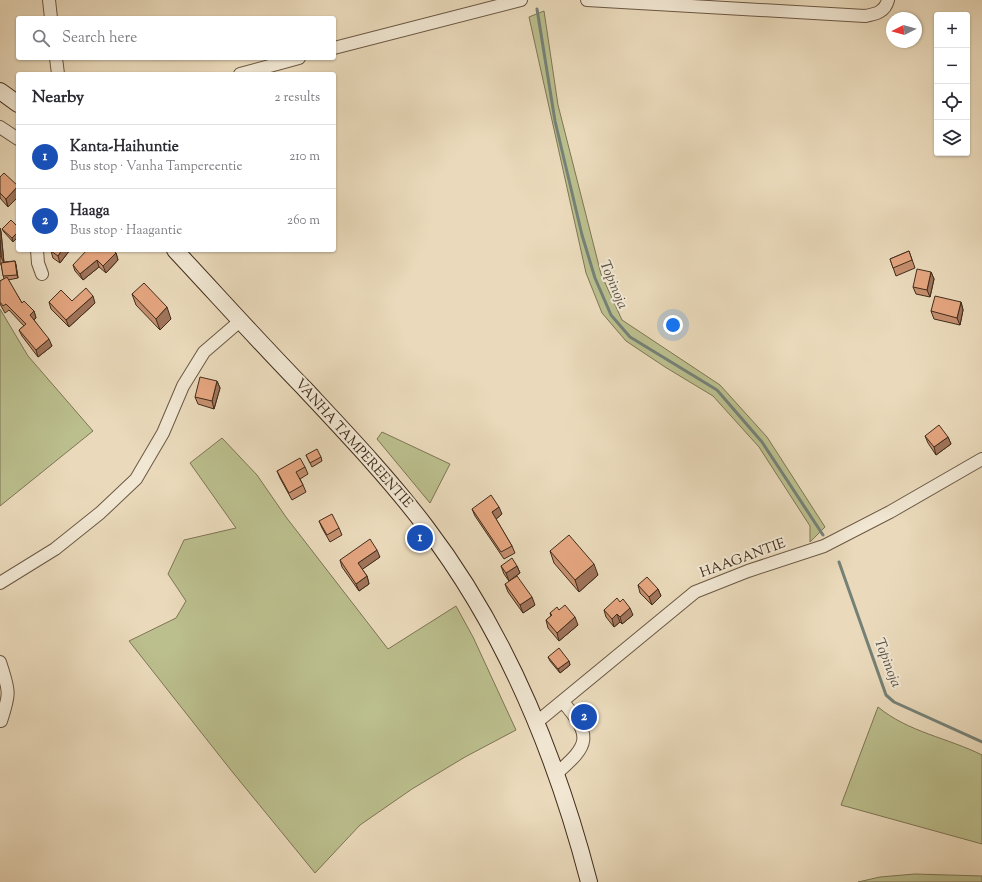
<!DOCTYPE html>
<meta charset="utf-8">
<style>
body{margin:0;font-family:"Sorts Mill Goudy",serif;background:#f7f7f7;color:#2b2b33}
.controls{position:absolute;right:12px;top:12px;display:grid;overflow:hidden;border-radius:4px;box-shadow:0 1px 3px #0004}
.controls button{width:36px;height:36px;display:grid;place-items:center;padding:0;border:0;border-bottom:1px solid #e1e1e2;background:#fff;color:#2b2b33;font:20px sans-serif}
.compass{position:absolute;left:886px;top:12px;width:36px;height:36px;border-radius:50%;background:#fff;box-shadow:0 1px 3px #0004;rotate:264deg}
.you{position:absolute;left:673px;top:325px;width:14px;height:14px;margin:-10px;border:3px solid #fff;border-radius:50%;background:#1a73e8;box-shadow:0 0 0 6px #1a73e833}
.badge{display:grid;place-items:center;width:26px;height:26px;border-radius:50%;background:#8f2418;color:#fff;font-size:13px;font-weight:700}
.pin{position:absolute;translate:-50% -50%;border:2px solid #fff;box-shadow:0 1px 4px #0006}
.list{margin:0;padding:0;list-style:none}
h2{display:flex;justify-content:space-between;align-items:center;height:52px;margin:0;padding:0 16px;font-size:17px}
h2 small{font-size:13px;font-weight:400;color:#7c7c81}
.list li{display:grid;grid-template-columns:26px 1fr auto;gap:12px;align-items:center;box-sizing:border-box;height:64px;padding:0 16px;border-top:1px solid #e1e1e2}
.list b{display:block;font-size:15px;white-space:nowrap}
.list p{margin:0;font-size:13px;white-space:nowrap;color:#7c7c81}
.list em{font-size:13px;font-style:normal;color:#7c7c81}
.icon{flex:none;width:22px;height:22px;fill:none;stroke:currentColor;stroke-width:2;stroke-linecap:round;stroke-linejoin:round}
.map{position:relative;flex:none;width:982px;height:882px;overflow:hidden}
.search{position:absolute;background:#fff;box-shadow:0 1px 3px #0004;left:16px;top:16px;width:320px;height:44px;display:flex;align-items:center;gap:10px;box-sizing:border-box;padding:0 14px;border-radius:4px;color:#7c7c81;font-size:15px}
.panel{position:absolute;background:#fff;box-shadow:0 1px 3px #0004;left:16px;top:72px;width:320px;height:180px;border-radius:4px}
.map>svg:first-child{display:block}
.green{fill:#bbbe8d;stroke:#7e7554}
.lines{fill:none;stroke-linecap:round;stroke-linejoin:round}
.stream{stroke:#758177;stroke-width:3}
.minor-casing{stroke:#6b5844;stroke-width:14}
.secondary-casing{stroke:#412c1c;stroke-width:18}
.minor{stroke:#f1e7d3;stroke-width:12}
.secondary{stroke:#f1e7d3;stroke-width:16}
.wall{fill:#c58f6e;stroke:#412c1c}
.shaded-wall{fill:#a0745a;stroke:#412c1c}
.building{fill:#e5a680;stroke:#412c1c}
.labels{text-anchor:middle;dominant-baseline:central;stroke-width:4;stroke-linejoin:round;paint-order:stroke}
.street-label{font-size:14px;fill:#412c1c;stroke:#f1e7d3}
.water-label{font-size:15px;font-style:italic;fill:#575042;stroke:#f1e7d3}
</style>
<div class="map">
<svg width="982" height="882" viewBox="0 0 982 882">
<rect width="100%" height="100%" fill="#eadabb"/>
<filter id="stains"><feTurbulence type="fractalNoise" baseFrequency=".005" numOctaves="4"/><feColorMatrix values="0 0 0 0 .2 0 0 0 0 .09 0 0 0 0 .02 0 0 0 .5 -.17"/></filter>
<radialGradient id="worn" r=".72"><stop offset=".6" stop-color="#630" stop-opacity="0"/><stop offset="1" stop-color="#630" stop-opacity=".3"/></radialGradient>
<path class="green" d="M 544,11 L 558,105 L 601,274 L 622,320 L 720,385 L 767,437 L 825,527 L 810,542 L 810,526 L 759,447 L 713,396 L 665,367 L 626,341 L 602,313 L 586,273 L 529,17 Z
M 0,309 L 28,356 L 93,431 L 0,506 Z
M 382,432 L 450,464 L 430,503 L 377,439 Z
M 222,438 L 257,475 L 286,517 L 388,649 L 456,606 L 473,637 L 516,730 L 465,757 L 412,789 L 360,825 L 315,873 L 230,769 L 129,641 L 176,618 L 186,601 L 168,574 L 184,540 L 236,528 L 190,463 Z
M 878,707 C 908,732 948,738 982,755 L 982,844 L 841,805 Z
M 915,874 L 982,876 L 982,882 L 858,882 L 880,877 Z"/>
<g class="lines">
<path class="stream" d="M 537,9 L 555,121 L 582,235 L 595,278 L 611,315 L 630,337 L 717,390 L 762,442 L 823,535
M 839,562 L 886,695 L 894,702 L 982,742"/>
<g class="minor-casing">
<path id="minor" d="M 49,0 L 51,18
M 587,0 L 865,16 C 876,14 885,12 888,0
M 334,48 L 521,0
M 56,58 L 58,74
M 240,74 L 299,58
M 0,127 L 18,139
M 37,250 L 38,263 L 42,274
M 0,583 L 55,549 L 100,513 L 136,479 L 163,433 L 183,386 L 204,352 L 240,321
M 0,662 C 9,691 11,691 1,721
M 537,722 L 695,592 L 748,571 L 824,546 L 890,512 L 982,459
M 557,773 C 589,745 593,737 563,702"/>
</g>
<g class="secondary-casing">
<path id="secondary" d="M 0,91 L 18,104
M 175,250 C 218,296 260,343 304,388 C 346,433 389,478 426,527 C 506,632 556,755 589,882"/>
</g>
<use href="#minor" class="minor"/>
<use href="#secondary" class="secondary"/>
</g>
<path class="wall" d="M 0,177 L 8,207 L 0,198 Z
M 18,227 L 13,242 L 4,232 L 2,229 Z
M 0,228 L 1,232 L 4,262 L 15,261 L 16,265 L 18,278 L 8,280 L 22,303 L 34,311 L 36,318 L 34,320 L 52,346 L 38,357 L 22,336 L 19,330 L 24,326 L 9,310 L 5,313 L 0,304 L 0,281 L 4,279 L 1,264 L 0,264 Z
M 51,250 L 70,250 L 60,263 L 53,258 L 51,251 Z
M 909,251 L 915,268 L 896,276 L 890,259 Z
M 116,253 L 118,260 L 106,273 L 99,267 L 83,280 L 75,271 L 73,265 Z
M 931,272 L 934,279 L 930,297 L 916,294 L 913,287 Z
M 132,294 L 171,319 L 160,330 L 136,305 Z
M 72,301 L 95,303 L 69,327 L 51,309 L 49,302 Z
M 961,302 L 963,310 L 960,325 L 934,319 L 931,311 Z
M 217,381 L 220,388 L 214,409 L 198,404 L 195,397 Z
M 925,436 L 948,437 L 951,444 L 936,455 L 928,443 Z
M 306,455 L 321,457 L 322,461 L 312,467 Z
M 305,467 L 308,474 L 300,479 L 303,485 L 306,492 L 292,500 L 280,478 L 277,471 Z
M 472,509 L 502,514 L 496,519 L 512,546 L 515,553 L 504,559 L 475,516 Z
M 319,521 L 339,528 L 342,535 L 330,542 L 322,528 Z
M 550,551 L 598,575 L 579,592 L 554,563 Z
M 380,557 L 362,569 L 367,576 L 369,584 L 359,591 L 342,567 L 340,560 Z
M 501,566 L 517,566 L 520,573 L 509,581 L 504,574 Z
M 505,584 L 535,605 L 523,613 L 508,592 Z
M 638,585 L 658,589 L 661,596 L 652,605 L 640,593 Z
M 559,610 L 578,625 L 559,641 L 548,628 L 546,620 L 551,616 L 550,613 Z
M 604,610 L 633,615 L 622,624 L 620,622 L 614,627 L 606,617 Z
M 548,657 L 569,661 L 570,665 L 560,673 L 550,661 Z"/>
<path class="shaded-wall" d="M 18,186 L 18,197 L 8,207 L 6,199 Z
M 0,228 L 1,232 L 4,264 L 1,256 L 0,240 Z
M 18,232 L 18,237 L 13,242 L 12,238 Z
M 62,250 L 70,250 L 60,263 L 58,256 Z
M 116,253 L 118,260 L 106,273 L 103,266 Z
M 97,260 L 99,267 L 83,280 L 80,274 Z
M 15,261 L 16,265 L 18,278 L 17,275 Z
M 931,272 L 934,279 L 930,297 L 927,290 Z
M 93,296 L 95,303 L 69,327 L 66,320 Z
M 961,302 L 963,310 L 960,325 L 957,318 Z
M 167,307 L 171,319 L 160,330 L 156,319 Z
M 34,311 L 36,318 L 32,321 L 30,315 Z
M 49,339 L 52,346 L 38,357 L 36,350 Z
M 217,381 L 220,388 L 214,409 L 212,401 Z
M 948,437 L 951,444 L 936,455 L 934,447 Z
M 499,507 L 502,514 L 495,520 L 492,512 Z
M 377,550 L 380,557 L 360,571 L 358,563 Z
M 594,564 L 598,575 L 579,592 L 575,580 Z
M 517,566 L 520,573 L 509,581 L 506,573 Z
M 367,576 L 369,584 L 359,591 L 356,584 Z
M 658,589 L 661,596 L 652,605 L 649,597 Z
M 532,597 L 535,605 L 523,613 L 520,605 Z
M 630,608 L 633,615 L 622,624 L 620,617 Z
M 617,614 L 620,622 L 614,627 L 612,619 Z
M 575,617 L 578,625 L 559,641 L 557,633 Z
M 569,661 L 570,665 L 560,673 L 558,669 Z"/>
<path class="building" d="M 4,173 L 18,186 L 6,199 L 0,193 L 0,177 Z
M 11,220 L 18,227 L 18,232 L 12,238 L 2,229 Z
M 0,240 L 1,256 L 0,257 Z
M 51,250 L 62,250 L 58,256 L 51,251 Z
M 87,250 L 113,250 L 116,253 L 103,266 L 97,260 L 80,274 L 73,265 Z
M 909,251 L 912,260 L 893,268 L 890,259 Z
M 15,261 L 17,275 L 3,276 L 1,263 Z
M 917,269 L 931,272 L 927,290 L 913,287 Z
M 7,277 L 22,303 L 24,301 L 34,311 L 30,315 L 49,339 L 36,350 L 19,330 L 26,324 L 6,304 L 3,306 L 0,302 L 0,281 Z
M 144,283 L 167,307 L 156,319 L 132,294 Z
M 86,288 L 93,296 L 66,320 L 49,302 L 61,290 L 72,301 Z
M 935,296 L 961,302 L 957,318 L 931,311 Z
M 200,377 L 217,381 L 212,401 L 195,397 Z
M 939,425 L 948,437 L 934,447 L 925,436 Z
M 317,449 L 321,457 L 310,463 L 306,455 Z
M 300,458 L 305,467 L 296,472 L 303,485 L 289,493 L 277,471 Z
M 491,495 L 499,507 L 492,512 L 512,546 L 501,552 L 472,509 Z
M 332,514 L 339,528 L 327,535 L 319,521 Z
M 569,535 L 594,564 L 575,580 L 550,551 Z
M 370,539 L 377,550 L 358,563 L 367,576 L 356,584 L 340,560 Z
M 512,558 L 517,566 L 506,573 L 501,566 Z
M 517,576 L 532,597 L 520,605 L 505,584 Z
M 647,577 L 658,589 L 649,597 L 638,585 Z
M 617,598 L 620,602 L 623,599 L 630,608 L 620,617 L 617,614 L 612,619 L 604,610 Z
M 565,605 L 575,617 L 557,633 L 546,620 L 552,615 L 550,613 L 557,607 L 559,610 Z
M 559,648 L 569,661 L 558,669 L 548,657 Z"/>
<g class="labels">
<g class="street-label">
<text transform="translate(353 444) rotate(48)">VANHA TAMPEREENTIE</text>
<text transform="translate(743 559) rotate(-20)">HAAGANTIE</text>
</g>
<g class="water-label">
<text transform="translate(613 285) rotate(67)">Topinoja</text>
<text transform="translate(887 663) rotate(69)">Topinoja</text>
</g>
</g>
<rect width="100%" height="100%" filter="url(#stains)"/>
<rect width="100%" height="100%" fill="url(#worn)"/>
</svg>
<div class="controls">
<button>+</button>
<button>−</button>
<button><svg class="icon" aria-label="locate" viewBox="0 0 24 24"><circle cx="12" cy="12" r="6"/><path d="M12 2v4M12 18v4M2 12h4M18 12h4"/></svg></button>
<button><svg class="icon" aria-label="layers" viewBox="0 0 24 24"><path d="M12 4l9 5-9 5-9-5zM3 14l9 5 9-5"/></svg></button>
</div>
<svg class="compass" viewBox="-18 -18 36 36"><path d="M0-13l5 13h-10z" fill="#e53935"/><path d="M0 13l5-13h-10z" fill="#7c7c81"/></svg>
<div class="you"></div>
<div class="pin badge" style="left:420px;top:538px;background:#1a4fb4">1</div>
<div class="pin badge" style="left:584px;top:717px;background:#1a4fb4">2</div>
<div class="search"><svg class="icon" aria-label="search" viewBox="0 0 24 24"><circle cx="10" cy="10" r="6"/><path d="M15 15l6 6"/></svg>Search here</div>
<section class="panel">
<h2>Nearby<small>2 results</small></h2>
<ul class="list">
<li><span class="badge" style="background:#1a4fb4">1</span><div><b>Kanta-Haihuntie</b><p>Bus stop · Vanha Tampereentie</p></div><em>210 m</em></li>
<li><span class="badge" style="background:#1a4fb4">2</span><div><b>Haaga</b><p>Bus stop · Haagantie</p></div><em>260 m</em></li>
</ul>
</section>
</div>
